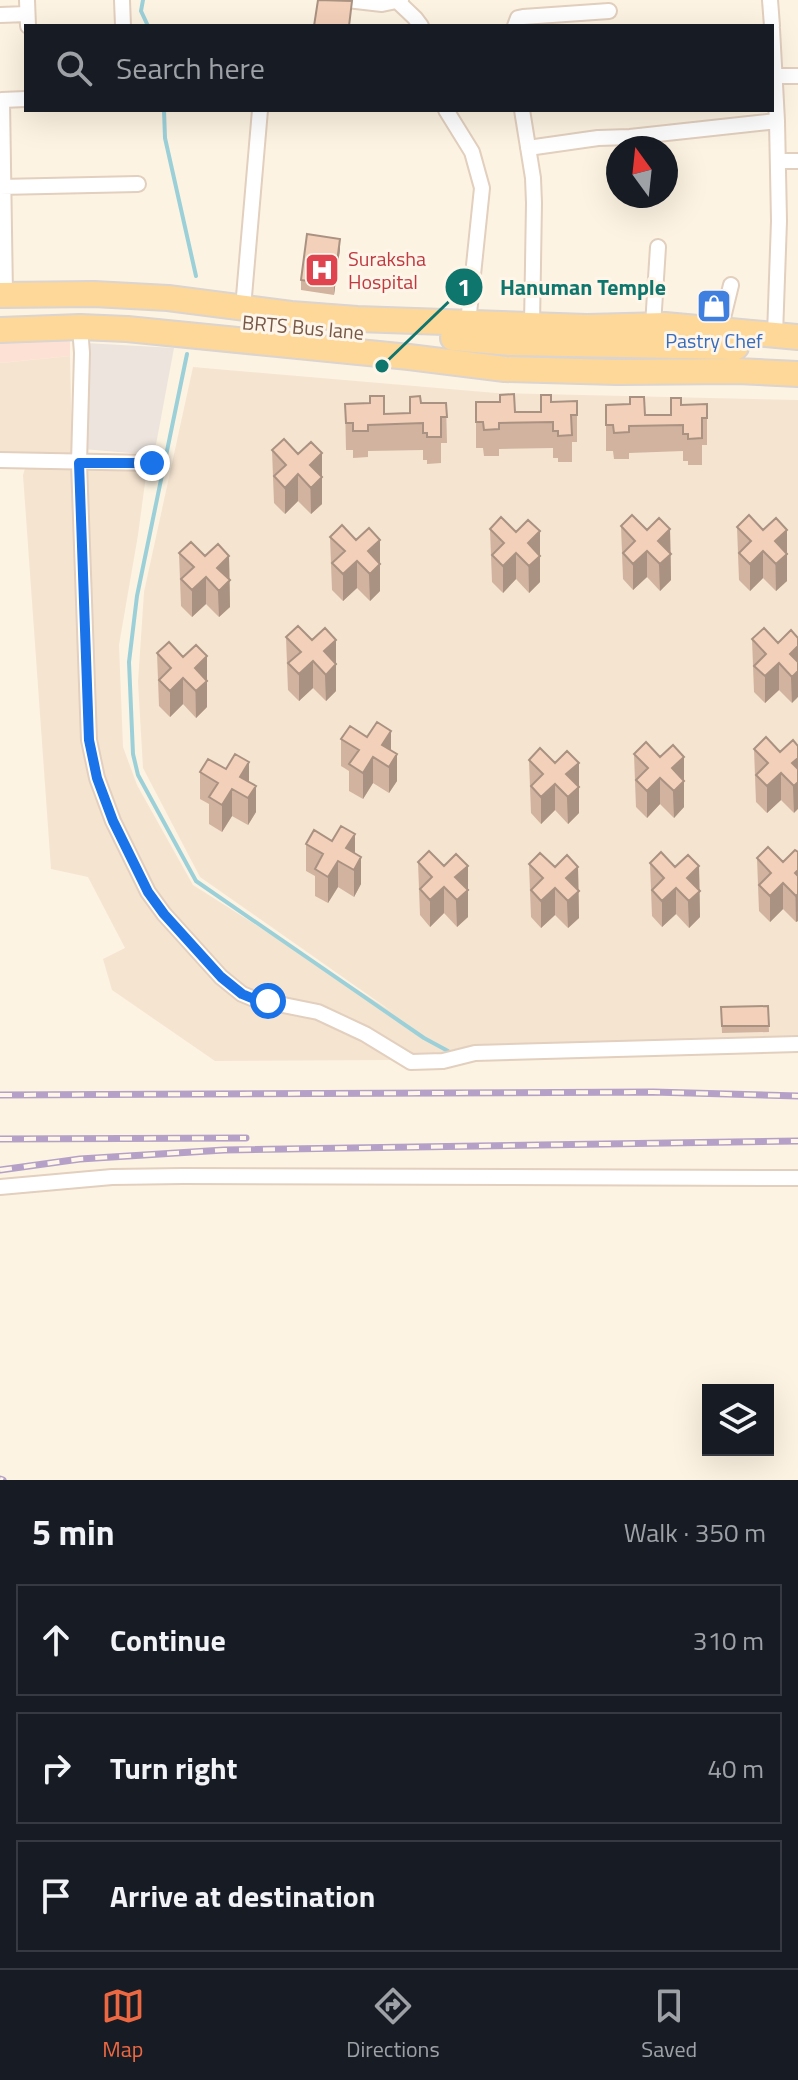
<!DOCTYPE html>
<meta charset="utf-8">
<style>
body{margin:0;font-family:"Titillium Web",sans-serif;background:#242831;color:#f1f3f6}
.controls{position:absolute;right:24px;bottom:24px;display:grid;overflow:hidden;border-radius:0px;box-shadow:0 8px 32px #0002}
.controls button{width:72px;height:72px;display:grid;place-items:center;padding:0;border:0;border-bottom:2px solid #363941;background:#171b24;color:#f1f3f6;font:40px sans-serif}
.compass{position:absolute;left:606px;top:136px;width:72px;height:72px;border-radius:50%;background:#171b24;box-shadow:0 8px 32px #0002;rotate:345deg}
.stop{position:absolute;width:24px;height:24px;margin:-18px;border:6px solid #1a73e8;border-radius:50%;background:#fff}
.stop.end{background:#1a73e8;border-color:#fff;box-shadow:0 2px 8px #0008}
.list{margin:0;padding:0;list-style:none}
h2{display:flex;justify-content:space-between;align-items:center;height:104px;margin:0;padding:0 32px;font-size:34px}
h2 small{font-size:26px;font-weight:400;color:#9ea1a6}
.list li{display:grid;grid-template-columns:52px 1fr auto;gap:24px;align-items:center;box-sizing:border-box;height:112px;margin:0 16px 16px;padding:0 16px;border:2px solid #363941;border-radius:0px}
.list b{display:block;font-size:30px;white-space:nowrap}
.list em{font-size:26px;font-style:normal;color:#9ea1a6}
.icon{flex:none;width:44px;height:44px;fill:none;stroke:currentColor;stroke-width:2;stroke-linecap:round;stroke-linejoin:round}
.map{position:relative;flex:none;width:798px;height:1480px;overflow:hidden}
.search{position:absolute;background:#171b24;box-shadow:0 8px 32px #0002;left:24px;right:24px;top:24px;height:88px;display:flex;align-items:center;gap:20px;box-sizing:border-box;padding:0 28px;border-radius:0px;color:#9ea1a6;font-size:30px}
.sheet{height:488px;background:#171b24}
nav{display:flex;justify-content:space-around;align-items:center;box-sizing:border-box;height:112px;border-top:2px solid #363941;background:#171b24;font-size:22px;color:#9ea1a6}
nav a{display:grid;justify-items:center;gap:4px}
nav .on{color:#ec6842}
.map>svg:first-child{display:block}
.residential{fill:#f5e4d0}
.commercial{fill:#fee1d5}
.industrial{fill:#ece4dd}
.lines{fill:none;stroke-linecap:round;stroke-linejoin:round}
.stream{stroke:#9cd0d9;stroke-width:4}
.minor-casing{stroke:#e2cfbe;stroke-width:18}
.primary-casing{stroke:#dbd4cf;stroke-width:28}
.minor{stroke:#fff;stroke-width:14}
.primary{stroke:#fed898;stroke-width:24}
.rail-casing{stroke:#b5a1c7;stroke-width:7}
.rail{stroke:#fff6e9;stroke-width:4;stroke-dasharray:12;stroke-linecap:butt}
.wall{fill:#d1b39f}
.shaded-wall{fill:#aa9282}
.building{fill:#f3d0b9;stroke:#aa9282;stroke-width:2}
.route{stroke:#1a73e8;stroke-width:10}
.labels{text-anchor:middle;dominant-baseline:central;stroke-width:6;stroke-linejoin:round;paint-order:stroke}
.health-label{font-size:20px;fill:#be3a42;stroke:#fff6e9;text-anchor:start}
.street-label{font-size:20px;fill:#765848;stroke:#fff6e9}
.shop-label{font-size:20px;fill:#366cbe;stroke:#fff6e9}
.leader{fill:none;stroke:#0f766e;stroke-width:3}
.callout-dot{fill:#0f766e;stroke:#fff6e9;stroke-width:3}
.mark-label{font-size:24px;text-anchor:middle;font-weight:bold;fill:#fff}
.callout-label{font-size:22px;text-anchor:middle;font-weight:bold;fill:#0f766e;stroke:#fff6e9;stroke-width:6;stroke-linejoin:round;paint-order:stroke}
</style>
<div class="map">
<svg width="798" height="1480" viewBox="0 0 798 1480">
<rect width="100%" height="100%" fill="#fdf3e2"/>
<path class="residential" d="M 70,356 L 72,458 L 0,461 L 0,363 Z
M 193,367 L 496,393 L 798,400 L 798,1051 L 393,1060 L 215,1061 L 112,990 L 103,959 L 125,948 L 88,877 L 51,869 L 23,475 L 26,465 L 147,468 L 138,535 L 119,645 L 123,747 L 137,785 L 193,885 L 394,1013 L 200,877 L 143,768 L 138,682 L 144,592 Z"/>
<path class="commercial" d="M 70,339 L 70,356 L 0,363 L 0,342 Z"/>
<path class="industrial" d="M 85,343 L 174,348 L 154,455 L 83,449 Z"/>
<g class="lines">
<path class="stream" d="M 143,0 L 141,11 L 148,26
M 164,110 L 165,138 L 196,276
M 187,354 L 137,596 L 129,662 L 133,754 L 138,775 L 196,881 L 424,1038 L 448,1051"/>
<g class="minor-casing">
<path id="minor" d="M 27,0 L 28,26
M 122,0 L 123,26
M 347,0 L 382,4 L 401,0
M 396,0 L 415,18 L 421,26
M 770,0 L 772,26
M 0,15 L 27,14
M 515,26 L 518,18 L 523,17 L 609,11
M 772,29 L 777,121 L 779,221 L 775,335
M 775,76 L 798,76
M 446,110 L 472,152 L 482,188 L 468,323
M 522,110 L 533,178 L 534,203 L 532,325
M 528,148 L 598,138 L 630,137 L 777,121
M 778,161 L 798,161
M 0,187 L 138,184
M 5,295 L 2,100 L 26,99
M 243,308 L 260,110
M 653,325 L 658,247
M 80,327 L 82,353 L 79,463 L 89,740 L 97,778 L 113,821 L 148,892 L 164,914 L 221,977 L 242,994 L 254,999 L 318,1012 L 365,1034 L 411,1062 L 443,1061 L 475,1053 L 798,1044
M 720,330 L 731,285
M 0,460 L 152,463
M 0,1187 L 112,1177 L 183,1176 L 798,1178"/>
</g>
<g class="primary-casing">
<path id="primary" d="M 0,295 L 94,294 L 168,298 L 291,314 L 357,319 L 587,327 L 665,325 L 798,337
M 0,330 L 80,327 L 127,329 L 409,357 L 505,369 L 617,372 L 737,371 L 798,374
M 453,338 L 510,343 L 736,347"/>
</g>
<use href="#minor" class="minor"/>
<use href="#primary" class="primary"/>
<g class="rail-casing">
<path id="rail" d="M 0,1095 L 653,1092 L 798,1096
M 0,1139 L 246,1138
M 0,1170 L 80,1159 L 224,1150 L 798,1141
M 0,1479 L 3,1480"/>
</g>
<use href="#rail" class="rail"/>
</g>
<path class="wall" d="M 340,249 L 334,295 L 301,290 L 301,280 Z
M 577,401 L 577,442 L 572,442 L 572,462 L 558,462 L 558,458 L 553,458 L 553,448 L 499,449 L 499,456 L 484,456 L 483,448 L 476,448 L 476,402 L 515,412 L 541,412 L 551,402 Z
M 421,403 L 446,403 L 447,443 L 441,443 L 441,463 L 427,464 L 427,460 L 423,460 L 423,450 L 368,451 L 368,457 L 353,458 L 353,450 L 346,450 L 345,404 L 384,414 L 410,413 Z
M 707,404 L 707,445 L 702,445 L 702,465 L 688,465 L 688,461 L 683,461 L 683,451 L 629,453 L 629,459 L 614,459 L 613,451 L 606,451 L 606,405 L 645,415 L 671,415 L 681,405 Z
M 272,450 L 298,454 L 322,453 L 322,504 L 311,514 L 298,501 L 285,514 L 274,503 Z
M 621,526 L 647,530 L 670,529 L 671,580 L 660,591 L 647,577 L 633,590 L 623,579 Z
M 737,527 L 763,530 L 787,530 L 787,581 L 776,591 L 763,578 L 750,591 L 739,580 Z
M 490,529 L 516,532 L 540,531 L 540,582 L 529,593 L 516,579 L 503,593 L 492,582 Z
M 330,537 L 356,540 L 380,540 L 380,591 L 370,601 L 357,588 L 343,601 L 332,590 Z
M 179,553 L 205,556 L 229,556 L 230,607 L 219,617 L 206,604 L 192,617 L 181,606 Z
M 286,637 L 312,640 L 336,640 L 336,691 L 326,701 L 313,688 L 299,701 L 288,690 Z
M 798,638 L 792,703 L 779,690 L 765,703 L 754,692 L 752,639 L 778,643 Z
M 157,653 L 183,657 L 207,656 L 207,707 L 196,718 L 183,704 L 170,717 L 159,706 Z
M 341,739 L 391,750 L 397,781 L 389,793 L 373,783 L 363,799 L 349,791 L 349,771 L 341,766 Z
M 798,746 L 794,813 L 781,800 L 767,813 L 756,802 L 754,749 L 780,752 Z
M 634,754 L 660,757 L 684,757 L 684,807 L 674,818 L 660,804 L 647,818 L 636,807 Z
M 529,760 L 555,763 L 579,763 L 579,813 L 568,824 L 555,810 L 541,824 L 531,813 Z
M 200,772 L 249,782 L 256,812 L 248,825 L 232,816 L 222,832 L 209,824 L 209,804 L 200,799 Z
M 306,844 L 355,853 L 361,884 L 354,897 L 338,887 L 328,903 L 315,896 L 315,876 L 306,871 Z
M 798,852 L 798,921 L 796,922 L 783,909 L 770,922 L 759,911 L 757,858 L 783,862 Z
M 418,862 L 444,866 L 468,866 L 468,917 L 457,927 L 444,913 L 430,927 L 420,915 Z
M 650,863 L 675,867 L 699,866 L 700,917 L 689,928 L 676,914 L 662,927 L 652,916 Z
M 529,864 L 555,867 L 578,867 L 579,918 L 568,928 L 555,915 L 541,928 L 531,917 Z
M 768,1006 L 769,1032 L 722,1033 L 721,1007 Z"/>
<path class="shaded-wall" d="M 340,239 L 340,249 L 334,295 L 334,285 Z
M 322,453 L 322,504 L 311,514 L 310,465 Z
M 298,474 L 298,501 L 285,514 L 285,488 Z
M 670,529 L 671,580 L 660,591 L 658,541 Z
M 787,530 L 787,581 L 776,591 L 775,541 Z
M 540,531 L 540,582 L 529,593 L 528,543 Z
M 380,540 L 380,591 L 370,601 L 368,551 Z
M 647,551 L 647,577 L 633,590 L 633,564 Z
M 763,551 L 763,578 L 750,591 L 750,564 Z
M 516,553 L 516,579 L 503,593 L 503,566 Z
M 229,556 L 230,607 L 219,617 L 217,568 Z
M 357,561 L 357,588 L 343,601 L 343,574 Z
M 206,577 L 206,604 L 192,617 L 192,590 Z
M 336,640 L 336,691 L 326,701 L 324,651 Z
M 798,646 L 798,697 L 792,703 L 790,654 Z
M 207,656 L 207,707 L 196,718 L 195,668 Z
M 313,661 L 313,688 L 299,701 L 299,674 Z
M 779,663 L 779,690 L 765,703 L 765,676 Z
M 183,678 L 183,704 L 170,717 L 170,691 Z
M 391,731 L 391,757 L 382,745 Z
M 397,754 L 397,781 L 389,793 L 389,767 Z
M 373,757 L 373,783 L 363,799 L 363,773 Z
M 684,757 L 684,807 L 674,818 L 672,768 Z
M 798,758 L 798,809 L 794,813 L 792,763 Z
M 249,762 L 249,789 L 240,777 Z
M 579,763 L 579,813 L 568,824 L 566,774 Z
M 781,773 L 781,800 L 767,813 L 767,786 Z
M 660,778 L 660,804 L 647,818 L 647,791 Z
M 555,784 L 555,810 L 541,824 L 541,797 Z
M 256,786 L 256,812 L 248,825 L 248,798 Z
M 232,789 L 232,816 L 222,832 L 222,805 Z
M 355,834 L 355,860 L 346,848 Z
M 361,857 L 361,884 L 354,897 L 354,870 Z
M 338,861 L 338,887 L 328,903 L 328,877 Z
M 468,866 L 468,917 L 457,927 L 455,877 Z
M 699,866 L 700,917 L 689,928 L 687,878 Z
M 578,867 L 579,918 L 568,928 L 566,878 Z
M 798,870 L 798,921 L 796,922 L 795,873 Z
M 783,883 L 783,909 L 770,922 L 770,896 Z
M 444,887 L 444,913 L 430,927 L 430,900 Z
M 555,888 L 555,915 L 541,928 L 541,901 Z
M 676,888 L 676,914 L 662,927 L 662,901 Z"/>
<path class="building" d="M 318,0 L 352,1 L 349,26 L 314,26 Z
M 307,234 L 340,239 L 334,285 L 301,280 Z
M 514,394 L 515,412 L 541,412 L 541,395 L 551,395 L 551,402 L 577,401 L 577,415 L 571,415 L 572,435 L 558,436 L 558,431 L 553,431 L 553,422 L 499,423 L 499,429 L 484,430 L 483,422 L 476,422 L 476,402 L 500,402 L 500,395 Z
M 370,396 L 384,396 L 384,414 L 410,413 L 410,397 L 420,396 L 421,403 L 446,403 L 447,417 L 441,417 L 441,437 L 427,437 L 427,433 L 423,433 L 423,423 L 368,425 L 368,431 L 353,431 L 353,423 L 346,423 L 345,404 L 370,403 Z
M 630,397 L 644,397 L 645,415 L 671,415 L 671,398 L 681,398 L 681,405 L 707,404 L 707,418 L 702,418 L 702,438 L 688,439 L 688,434 L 683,434 L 683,425 L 629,426 L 629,432 L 614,433 L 613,425 L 606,425 L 606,405 L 630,404 Z
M 284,439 L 298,454 L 311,442 L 322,453 L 310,465 L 322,477 L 311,488 L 298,474 L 285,488 L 274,476 L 286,465 L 272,450 Z
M 632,515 L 647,530 L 659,518 L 670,529 L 658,541 L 671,554 L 660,564 L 647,551 L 633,564 L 623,553 L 635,541 L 621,526 Z
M 749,515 L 763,530 L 776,518 L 787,530 L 775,541 L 787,554 L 776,564 L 763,551 L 750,564 L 739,553 L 751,541 L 737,527 Z
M 501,517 L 516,532 L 528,520 L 540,531 L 528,543 L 540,556 L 529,566 L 516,553 L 503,566 L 492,555 L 504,543 L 490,529 Z
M 342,525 L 356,540 L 369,528 L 380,540 L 368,551 L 380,564 L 370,574 L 357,561 L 343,574 L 332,563 L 345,551 L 330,537 Z
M 191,542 L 205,556 L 218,544 L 229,556 L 217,568 L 230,580 L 219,591 L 206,577 L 192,590 L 181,579 L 194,567 L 179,553 Z
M 298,626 L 312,640 L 325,628 L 336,640 L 324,651 L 336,664 L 326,675 L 313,661 L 299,674 L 288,663 L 301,652 L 286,637 Z
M 764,628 L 778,643 L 791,630 L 798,638 L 798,646 L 790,654 L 798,662 L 798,671 L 792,677 L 779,663 L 765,676 L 754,666 L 766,654 L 752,639 Z
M 169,642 L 183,657 L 196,645 L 207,656 L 195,668 L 207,681 L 196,691 L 183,678 L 170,691 L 159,680 L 171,668 L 157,653 Z
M 377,722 L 391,731 L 382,745 L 397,754 L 389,767 L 373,757 L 363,773 L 349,764 L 359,750 L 341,739 L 350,726 L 367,737 Z
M 766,737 L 780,752 L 793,740 L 798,746 L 798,758 L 792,763 L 798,769 L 798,782 L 794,786 L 781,773 L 767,786 L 756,775 L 768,763 L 754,749 Z
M 646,742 L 660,757 L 673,745 L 684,757 L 672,768 L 684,781 L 674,791 L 660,778 L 647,791 L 636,780 L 648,768 L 634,754 Z
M 540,748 L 555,763 L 567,751 L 579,763 L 566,774 L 579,787 L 568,797 L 555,784 L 541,797 L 531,786 L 543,774 L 529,760 Z
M 235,754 L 249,762 L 240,777 L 256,786 L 248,798 L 232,789 L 222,805 L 209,797 L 218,783 L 200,772 L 208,759 L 226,769 Z
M 341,826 L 355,834 L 346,848 L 361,857 L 354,870 L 338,861 L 328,877 L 315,869 L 323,854 L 306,844 L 314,830 L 332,841 Z
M 768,847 L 783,862 L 795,850 L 798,852 L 798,870 L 795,873 L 798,876 L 798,894 L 796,896 L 783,883 L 770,896 L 759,885 L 771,873 L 757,858 Z
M 429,851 L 444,866 L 456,854 L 468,866 L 455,877 L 468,890 L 457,900 L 444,887 L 430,900 L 420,889 L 432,877 L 418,862 Z
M 661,852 L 675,867 L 688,855 L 699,866 L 687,878 L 700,891 L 689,901 L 676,888 L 662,901 L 652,890 L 664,878 L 650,863 Z
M 540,853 L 555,867 L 567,855 L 578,867 L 566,878 L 579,891 L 568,901 L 555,888 L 541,901 L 531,890 L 543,878 L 529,864 Z
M 768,1006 L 769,1026 L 722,1026 L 721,1007 Z"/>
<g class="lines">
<path class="route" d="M 152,463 L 79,463 L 89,740 L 97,778 L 113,821 L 148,892 L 164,914 L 221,977 L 242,994 L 254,999 L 268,1001"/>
</g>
<defs>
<g id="hospital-square" transform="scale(1.8)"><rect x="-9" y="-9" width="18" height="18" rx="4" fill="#e0444e" stroke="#fff6e9"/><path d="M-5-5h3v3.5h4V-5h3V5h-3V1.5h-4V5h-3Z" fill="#fff"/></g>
<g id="shop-square" transform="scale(1.8)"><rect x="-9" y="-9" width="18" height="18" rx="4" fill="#3f7fe0" stroke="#fff6e9"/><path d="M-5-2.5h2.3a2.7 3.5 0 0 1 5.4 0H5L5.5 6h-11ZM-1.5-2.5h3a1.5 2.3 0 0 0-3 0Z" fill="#fff"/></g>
</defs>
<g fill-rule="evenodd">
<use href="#hospital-square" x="322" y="270"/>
<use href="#shop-square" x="714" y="306"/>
</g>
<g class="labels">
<g class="health-label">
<text x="348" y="258">Suraksha<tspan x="348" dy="23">Hospital</tspan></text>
</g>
<g class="street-label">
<text transform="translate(303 327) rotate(5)">BRTS Bus lane</text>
</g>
<g class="shop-label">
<text x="714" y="340">Pastry Chef</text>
</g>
</g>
<path class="leader" d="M382 366L464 287"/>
<g class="callout-dot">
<circle cx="382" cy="366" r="8"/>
<circle cx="464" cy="287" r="20"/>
</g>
<g class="mark-label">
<text x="464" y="296">1</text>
</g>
<g class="callout-label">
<text x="583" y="295">Hanuman Temple</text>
</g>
</svg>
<div class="controls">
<button><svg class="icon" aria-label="layers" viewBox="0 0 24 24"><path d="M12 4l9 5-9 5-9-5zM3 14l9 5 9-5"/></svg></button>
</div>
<svg class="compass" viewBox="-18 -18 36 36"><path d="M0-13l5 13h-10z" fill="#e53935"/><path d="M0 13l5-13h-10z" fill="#9ea1a6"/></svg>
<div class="stop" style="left:268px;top:1001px"></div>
<div class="stop end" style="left:152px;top:463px"></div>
<div class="search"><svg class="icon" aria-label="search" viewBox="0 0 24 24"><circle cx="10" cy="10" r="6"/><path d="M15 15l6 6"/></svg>Search here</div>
</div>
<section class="sheet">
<h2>5 min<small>Walk · 350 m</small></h2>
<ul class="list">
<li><svg class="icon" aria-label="ahead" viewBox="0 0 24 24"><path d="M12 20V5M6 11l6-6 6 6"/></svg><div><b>Continue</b></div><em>310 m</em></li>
<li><svg class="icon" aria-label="right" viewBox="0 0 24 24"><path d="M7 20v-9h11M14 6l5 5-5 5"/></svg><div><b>Turn right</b></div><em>40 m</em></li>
<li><svg class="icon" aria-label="arrive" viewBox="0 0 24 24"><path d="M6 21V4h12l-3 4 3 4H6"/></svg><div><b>Arrive at destination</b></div></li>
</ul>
</section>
<nav>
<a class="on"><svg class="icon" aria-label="map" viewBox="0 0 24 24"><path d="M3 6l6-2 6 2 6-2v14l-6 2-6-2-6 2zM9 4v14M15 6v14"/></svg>Map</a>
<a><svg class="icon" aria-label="directions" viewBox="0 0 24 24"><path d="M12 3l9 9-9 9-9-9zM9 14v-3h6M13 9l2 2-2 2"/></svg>Directions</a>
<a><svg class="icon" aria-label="saved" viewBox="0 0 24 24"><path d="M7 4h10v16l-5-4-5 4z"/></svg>Saved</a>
</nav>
